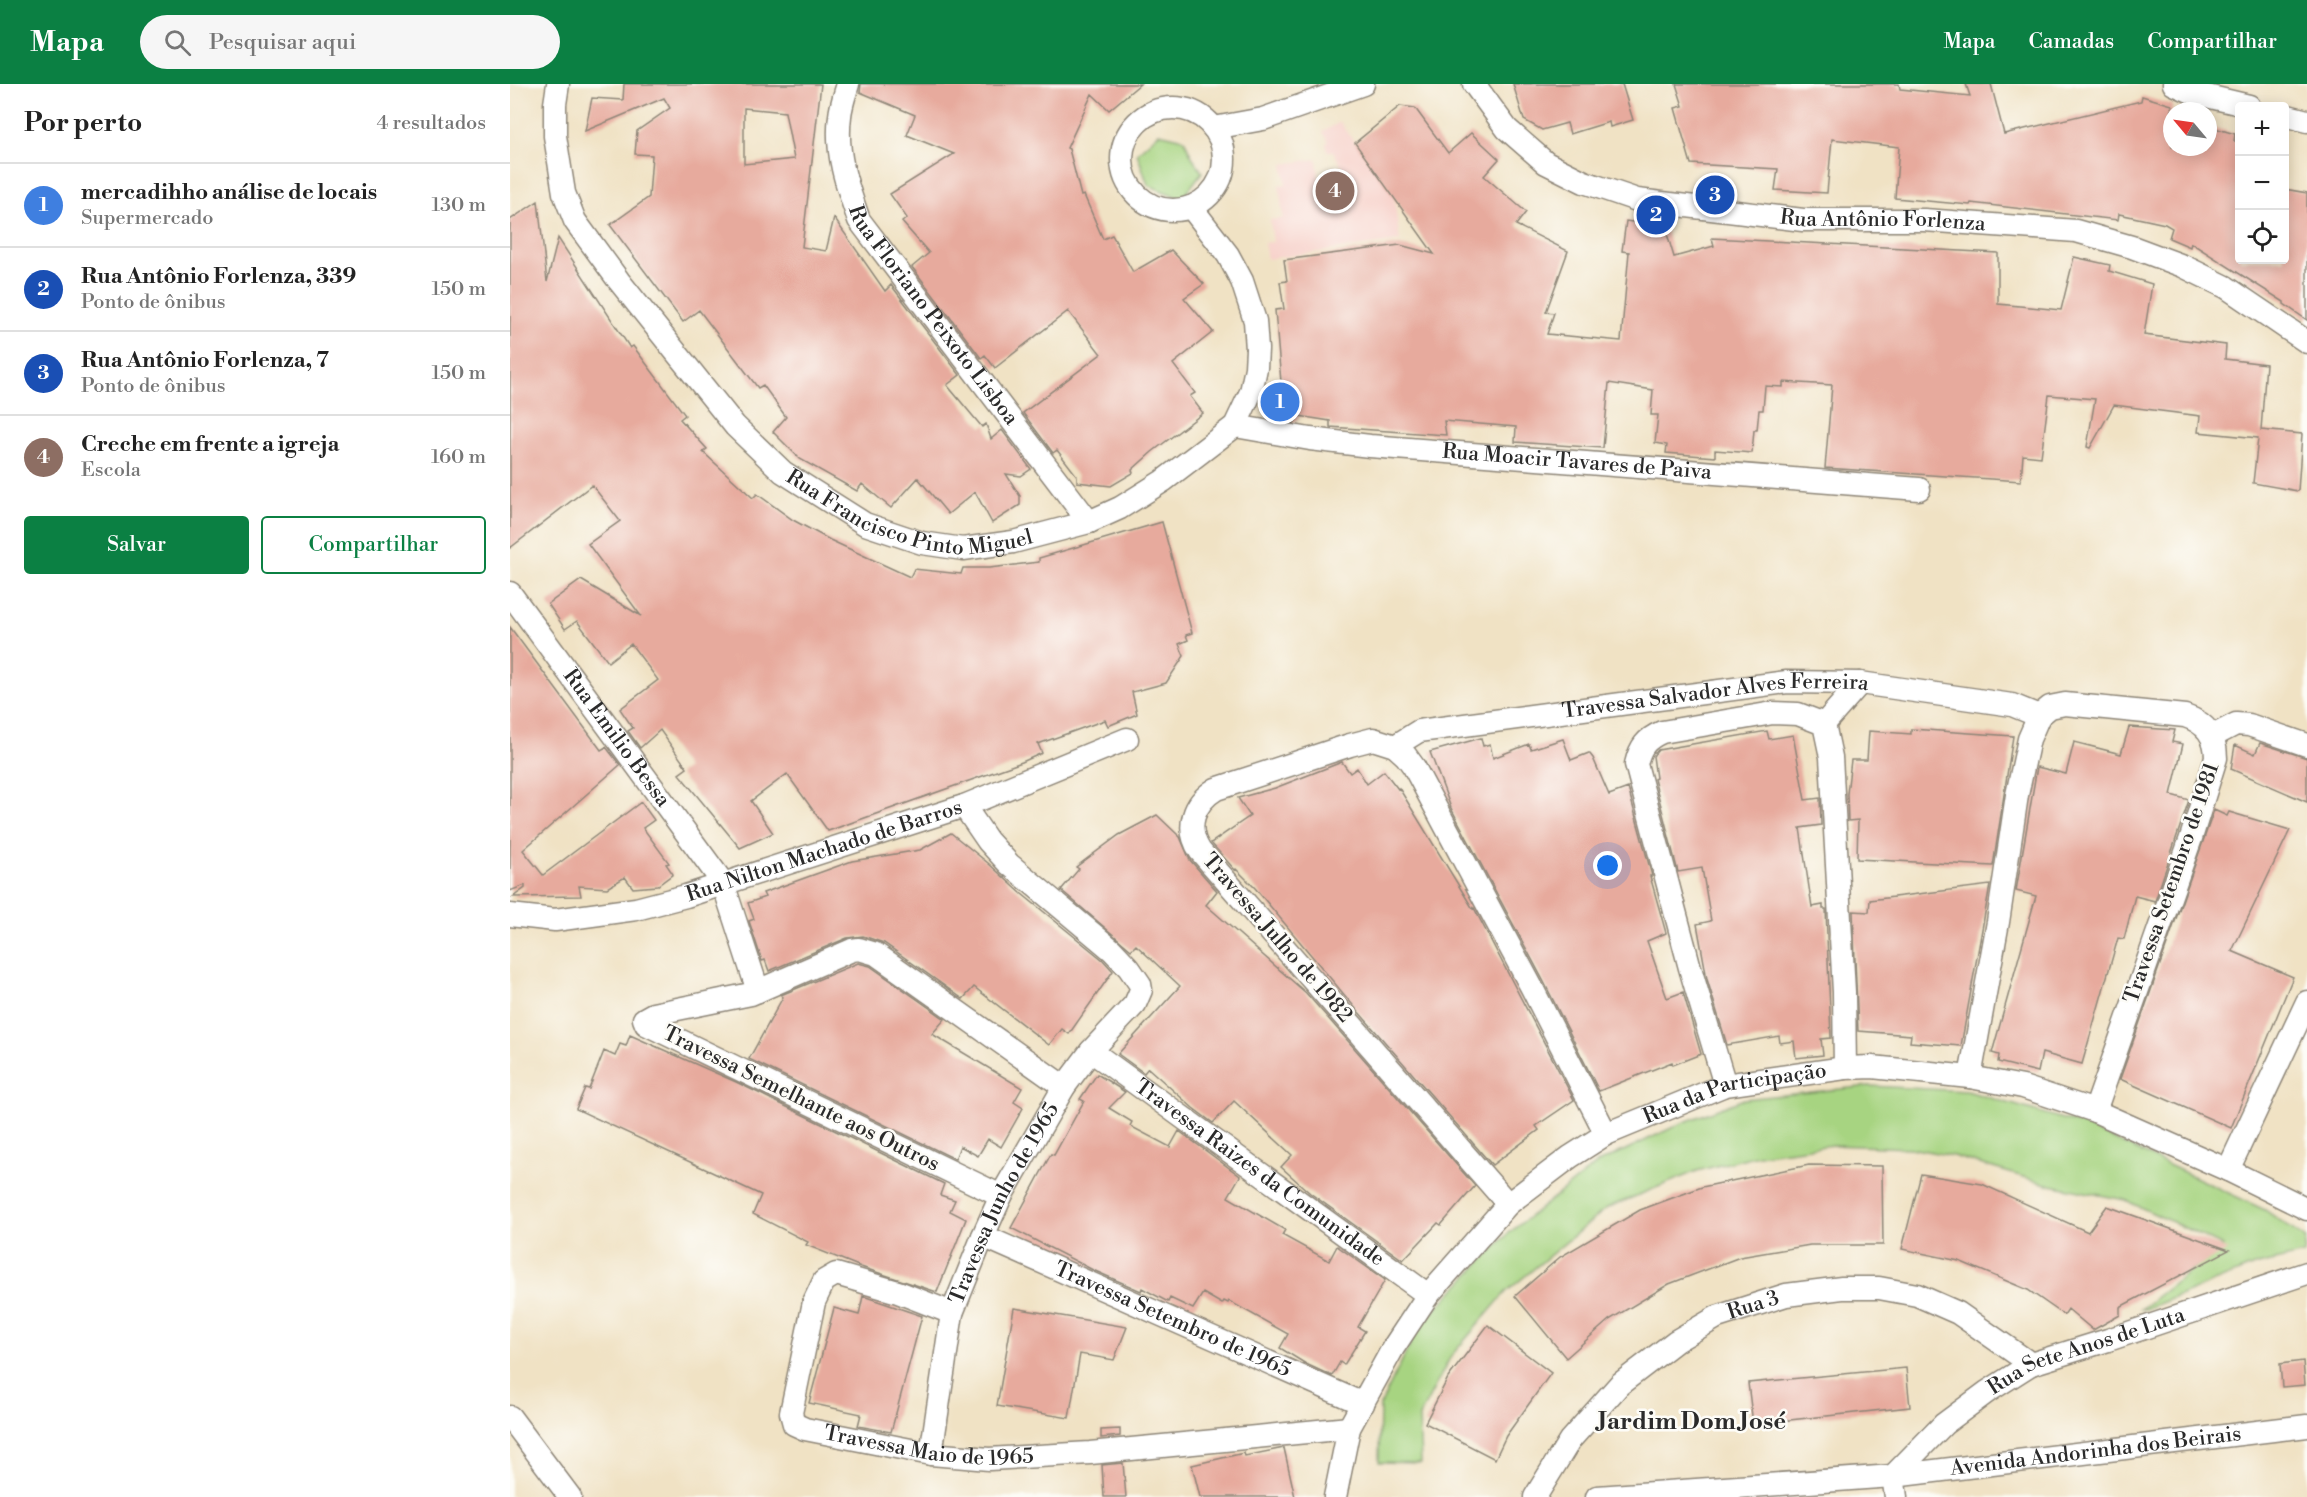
<!DOCTYPE html>
<html lang="pt">
<meta charset="utf-8">
<style>
body{margin:0;font-family:"Libre Bodoni",serif;background:#f6f6f6;color:#222}
.controls{position:absolute;right:18px;top:18px;display:grid;overflow:hidden;border-radius:6px;box-shadow:0 3px 15px #0003}
.controls button{width:54px;height:54px;display:grid;place-items:center;padding:0;border:0;border-bottom:2px solid #e0e0e0;background:#fff;color:#222;font:30px sans-serif}
.compass{position:absolute;left:1653px;top:18px;width:54px;height:54px;border-radius:50%;background:#fff;box-shadow:0 3px 15px #0003;rotate:299deg}
.you{position:absolute;left:1098px;top:782px;width:21px;height:21px;margin:-15px;border:4px solid #fff;border-radius:50%;background:#1a73e8;box-shadow:0 0 0 9px #1a73e833}
.badge{display:grid;place-items:center;width:39px;height:39px;border-radius:50%;background:#0b8043;color:#fff;font-size:20px;font-weight:700}
.pin{position:absolute;translate:-50% -50%;border:3px solid #fff;box-shadow:0 2px 6px #0006}
.list{margin:0;padding:0;list-style:none}
h2{display:flex;justify-content:space-between;align-items:center;height:78px;margin:0;padding:0 24px;font-size:26px}
h2 small{font-size:20px;font-weight:400;color:#767676}
.list li{display:grid;grid-template-columns:39px 1fr auto;gap:18px;align-items:center;box-sizing:border-box;height:84px;padding:0 24px;border-top:2px solid #e0e0e0}
.list b{display:block;font-size:22px;white-space:nowrap}
.list p{margin:0;font-size:20px;white-space:nowrap;color:#767676}
.list em{font-size:20px;font-style:normal;color:#767676}
.actions{display:flex;gap:12px;padding:18px 24px}
.actions a{flex:1;padding:14px 0;border:2px solid #0b8043;border-radius:6px;text-align:center;font-size:21px;color:#0b8043}
.actions .main{background:#0b8043;color:#fff}
.icon{flex:none;width:33px;height:33px;fill:none;stroke:currentColor;stroke-width:2;stroke-linecap:round;stroke-linejoin:round}
.map{position:relative;flex:none;width:1797px;height:1413px;overflow:hidden}
header{display:flex;align-items:center;gap:36px;box-sizing:border-box;height:84px;padding:0 30px;background:#0b8043;color:#fff}
header strong{font-size:28px}
nav{display:flex;gap:33px;margin-inline-start:auto;font-size:21px}
.search{width:420px;height:54px;background:#f6f6f6;display:flex;align-items:center;gap:15px;box-sizing:border-box;padding:0 21px;border-radius:33px;color:#767676;font-size:22px}
main{display:flex}
aside{flex:1;background:#fff}
.map>svg:first-child{display:block}
.built{fill:#f7d0c9}
.green{fill:#a7d481;stroke:#698056;stroke-width:1.5}
.building{fill:#e7aa9d;fill-rule:evenodd}
.lines{fill:none;stroke-linecap:round;stroke-linejoin:round}
.minor-casing{stroke:#8e8678;stroke-width:25}
.minor{stroke:#fff;stroke-width:22}
.labels{text-anchor:middle;dominant-baseline:central;stroke-width:5;stroke-linejoin:round;paint-order:stroke}
.street-label{font-size:21px;fill:#2b2b2b;stroke:#fdfcf7}
.quarter-label{font-size:24px;font-weight:bold;fill:#2b2b2b;stroke:#fdfcf7}
</style>
<header>
<strong>Mapa</strong>
<div class="search"><svg class="icon" aria-label="search" viewBox="0 0 24 24"><circle cx="10" cy="10" r="6"/><path d="M15 15l6 6"/></svg>Pesquisar aqui</div>
<nav><a>Mapa</a><a>Camadas</a><a>Compartilhar</a></nav>
</header>
<main>
<aside>
<h2>Por perto<small>4 resultados</small></h2>
<ul class="list">
<li><span class="badge" style="background:#3f7fe0">1</span><div><b>mercadihho análise de locais</b><p>Supermercado</p></div><em>130 m</em></li>
<li><span class="badge" style="background:#1a4fb4">2</span><div><b>Rua Antônio Forlenza, 339</b><p>Ponto de ônibus</p></div><em>150 m</em></li>
<li><span class="badge" style="background:#1a4fb4">3</span><div><b>Rua Antônio Forlenza, 7</b><p>Ponto de ônibus</p></div><em>150 m</em></li>
<li><span class="badge" style="background:#8d6e63">4</span><div><b>Creche em frente a igreja</b><p>Escola</p></div><em>160 m</em></li>
</ul>
<div class="actions"><a class="main">Salvar</a><a>Compartilhar</a></div>
</aside>
<div class="map">
<svg width="1797" height="1413" viewBox="0 0 1797 1413">
<rect width="100%" height="100%" fill="#fdfcf7"/>
<filter id="ink" filterUnits="userSpaceOnUse"><feTurbulence type="fractalNoise" baseFrequency=".0167" numOctaves="2"/><feDisplacementMap in="SourceGraphic" scale="12" xChannelSelector="R" yChannelSelector="G"/><feConvolveMatrix kernelMatrix="1 2 1 2 8 2 1 2 1" color-interpolation-filters="sRGB"/></filter>
<filter id="wash" filterUnits="userSpaceOnUse"><feTurbulence type="fractalNoise" baseFrequency=".008" numOctaves="4" result="noise"/><feDisplacementMap in="SourceGraphic" scale="24" xChannelSelector="R" yChannelSelector="G"/><feGaussianBlur stdDeviation="1.35" result="paint"/><feColorMatrix in="noise" values="0 0 0 0 0 0 0 0 0 0 0 0 0 0 0 0 0 1.4 0 .05"/><feComposite in="paint" operator="in"/></filter>
<g filter="url(#wash)">
<rect width="100%" height="100%" fill="#f0e2c4"/>
<path class="built" d="M 830,38 L 884,113 L 890,157 L 757,175 L 754,159 L 763,158 L 760,136 L 773,134 L 769,101 L 776,100 L 773,80 L 807,75 L 809,94 L 836,90 L 823,67 L 817,67 L 816,59 L 819,58 L 812,48 Z"/>
<path class="green" d="M 649,49 L 674,55 L 681,71 L 692,88 L 672,115 L 638,101 L 627,69 Z
M 1360,1002 L 1457,1007 L 1573,1041 L 1755,1126 L 1796,1155 L 1794,1170 L 1744,1182 L 1636,1225 L 1631,1225 L 1713,1162 L 1615,1116 L 1540,1101 L 1443,1072 L 1400,1064 L 1322,1061 L 1248,1071 L 1187,1087 L 1097,1124 L 996,1208 L 941,1272 L 909,1333 L 911,1379 L 869,1378 L 870,1322 L 909,1242 L 1000,1148 L 1088,1079 L 1172,1039 L 1234,1015 Z"/>
<g id="blocks">
<path class="building" d="M 114,0 L 311,0 L 292,163 L 316,167 L 324,134 L 375,207 L 381,201 L 450,291 L 437,301 L 472,343 L 476,340 L 481,355 L 492,346 L 521,385 L 511,392 L 496,390 L 510,412 L 510,421 L 482,439 L 465,408 L 438,430 L 408,394 L 381,424 L 352,400 L 347,407 L 290,375 L 263,348 L 276,333 L 253,301 L 248,304 L 189,226 L 173,238 L 100,141 L 139,113 L 142,71 L 125,70 L 127,47 L 160,24 L 154,14 L 75,47 L 82,14 L 113,16 ZM 234,24 L 275,28 L 284,75 L 234,80 Z
M 351,0 L 630,0 L 599,26 L 582,10 L 557,64 L 559,65 L 571,112 L 574,111 L 593,155 L 602,151 L 623,188 L 661,166 L 694,200 L 674,214 L 703,248 L 663,280 L 685,309 L 680,312 L 693,329 L 642,368 L 622,386 L 623,389 L 601,402 L 567,398 L 567,392 L 547,366 L 543,369 L 513,329 L 591,270 L 558,227 L 485,284 L 475,271 L 471,274 L 402,183 L 419,169 L 392,138 L 397,134 L 380,110 L 444,70 L 397,51 L 405,31 L 350,8 Z
M 1003,0 L 1112,0 L 1123,36 L 1100,43 L 1099,38 L 1060,50 L 1057,39 L 1032,46 L 1014,36 Z
M 1166,0 L 1389,0 L 1390,5 L 1460,12 L 1456,0 L 1481,0 L 1494,50 L 1631,17 L 1632,12 L 1662,21 L 1662,63 L 1698,63 L 1698,42 L 1725,50 L 1724,57 L 1730,58 L 1730,176 L 1774,176 L 1774,105 L 1797,109 L 1797,236 L 1774,220 L 1774,218 L 1681,159 L 1680,163 L 1659,154 L 1662,144 L 1655,140 L 1609,130 L 1608,136 L 1461,119 L 1460,121 L 1385,114 L 1389,63 L 1322,55 L 1317,109 L 1265,106 L 1268,85 L 1181,80 L 1165,24 L 1173,22 Z
M 890,22 L 905,24 L 938,69 L 961,49 L 989,75 L 974,92 L 1016,128 L 1006,141 L 1058,167 L 1036,228 L 1044,229 L 1037,250 L 1111,257 L 1119,168 L 1112,167 L 1116,137 L 1155,143 L 1164,173 L 1204,162 L 1202,154 L 1488,169 L 1488,220 L 1551,226 L 1564,173 L 1600,181 L 1599,187 L 1642,200 L 1634,251 L 1716,261 L 1715,275 L 1756,280 L 1751,346 L 1792,350 L 1788,407 L 1743,399 L 1748,354 L 1688,348 L 1690,332 L 1604,321 L 1580,364 L 1577,363 L 1585,315 L 1539,311 L 1531,373 L 1513,371 L 1511,397 L 1315,384 L 1322,301 L 1273,298 L 1273,303 L 1255,302 L 1253,326 L 1249,326 L 1247,346 L 1244,346 L 1242,369 L 1205,366 L 1205,373 L 1156,369 L 1157,361 L 1145,359 L 1148,331 L 1141,331 L 1143,306 L 1099,299 L 1093,364 L 1005,358 L 1006,343 L 934,337 L 936,351 L 820,343 L 820,337 L 789,332 L 784,339 L 775,337 L 764,330 L 759,313 L 761,298 L 771,298 L 765,226 L 774,225 L 770,198 L 777,197 L 774,176 L 890,161 L 924,170 L 845,59 Z
M 28,117 L 37,198 L 48,154 L 120,264 L 123,262 L 175,331 L 170,335 L 197,365 L 193,368 L 243,414 L 247,410 L 283,436 L 320,456 L 400,493 L 404,485 L 451,490 L 453,484 L 479,484 L 529,478 L 529,474 L 652,438 L 682,549 L 676,551 L 678,556 L 669,560 L 674,572 L 656,599 L 622,608 L 627,630 L 598,642 L 595,636 L 528,660 L 532,669 L 512,678 L 318,747 L 277,690 L 241,717 L 263,749 L 230,764 L 169,690 L 177,684 L 150,646 L 130,664 L 118,647 L 123,644 L 110,625 L 148,596 L 121,560 L 98,578 L 67,537 L 55,545 L 38,520 L 71,496 L 131,532 L 78,460 L 110,437 L 82,401 L 0,464 L 0,136 Z
M 0,543 L 91,666 L 96,663 L 110,681 L 13,766 L 33,791 L 131,718 L 144,736 L 133,744 L 159,779 L 156,780 L 163,790 L 147,802 L 123,804 L 115,793 L 97,804 L 69,802 L 71,812 L 3,813 L 15,804 L 15,801 L 0,807 Z
M 1619,643 L 1665,646 L 1662,658 L 1673,660 L 1661,711 L 1679,716 L 1645,817 L 1625,812 L 1614,855 L 1608,854 L 1572,980 L 1532,969 L 1528,988 L 1488,978 L 1489,971 L 1482,969 L 1526,812 L 1506,807 L 1527,683 L 1556,690 L 1564,658 L 1611,670 Z
M 1401,645 L 1503,652 L 1483,782 L 1347,775 L 1348,736 L 1338,737 L 1337,710 L 1341,676 L 1357,676 L 1359,647 L 1401,650 Z
M 1257,647 L 1259,655 L 1283,651 L 1295,716 L 1310,714 L 1311,741 L 1290,744 L 1302,823 L 1313,821 L 1313,825 L 1316,825 L 1321,954 L 1311,955 L 1313,971 L 1286,974 L 1284,957 L 1270,959 L 1269,952 L 1217,961 L 1197,895 L 1187,840 L 1201,837 L 1192,784 L 1168,788 L 1144,695 L 1146,694 L 1143,672 L 1148,666 Z
M 971,654 L 973,662 L 980,660 L 983,674 L 1019,660 L 1021,665 L 1053,655 L 1061,676 L 1079,669 L 1083,674 L 1099,711 L 1118,704 L 1142,792 L 1140,792 L 1156,849 L 1137,857 L 1157,914 L 1173,908 L 1191,970 L 1163,981 L 1162,978 L 1089,1007 L 1033,896 L 941,724 L 920,668 Z
M 1750,659 L 1797,674 L 1797,718 L 1721,685 L 1725,661 L 1745,670 Z
M 832,678 L 840,689 L 847,684 L 857,700 L 874,687 L 888,705 L 889,704 L 963,825 L 964,824 L 1064,1016 L 1026,1042 L 1029,1046 L 982,1081 L 847,926 L 745,804 L 726,785 L 725,786 L 701,759 L 740,732 L 728,714 L 765,704 Z
M 1704,726 L 1717,732 L 1719,728 L 1780,746 L 1722,867 L 1783,893 L 1721,1044 L 1610,995 Z
M 647,731 L 670,753 L 680,776 L 707,807 L 696,821 L 796,909 L 965,1102 L 931,1141 L 928,1139 L 893,1176 L 800,1109 L 771,1083 L 782,1071 L 724,1017 L 703,1039 L 683,1024 L 638,984 L 634,989 L 608,970 L 670,902 L 626,861 L 621,866 L 551,806 L 569,785 L 566,783 L 609,751 Z
M 441,749 L 478,779 L 512,810 L 593,876 L 603,887 L 559,950 L 552,945 L 539,961 L 464,903 L 453,915 L 374,859 L 353,852 L 337,854 L 259,887 L 255,876 L 252,877 L 239,837 L 244,835 L 238,819 L 255,813 L 253,809 L 342,777 L 410,766 Z
M 1480,801 L 1451,962 L 1400,958 L 1401,951 L 1348,947 L 1343,827 L 1359,828 L 1360,816 Z
M 348,879 L 360,882 L 435,935 L 422,950 L 512,1004 L 504,1018 L 513,1024 L 491,1063 L 478,1055 L 468,1072 L 450,1062 L 445,1075 L 239,975 L 273,913 L 271,911 Z
M 120,951 L 226,998 L 434,1100 L 430,1111 L 445,1116 L 440,1127 L 456,1135 L 427,1208 L 351,1183 L 296,1161 L 298,1158 L 243,1130 L 251,1111 L 66,1025 L 75,1004 L 79,1005 L 94,967 L 105,972 L 110,960 L 116,962 Z
M 587,990 L 615,1008 L 599,1024 L 622,1038 L 620,1042 L 660,1063 L 669,1047 L 730,1092 L 718,1113 L 775,1146 L 772,1151 L 819,1177 L 827,1162 L 875,1196 L 848,1243 L 855,1247 L 834,1281 L 830,1278 L 822,1292 L 796,1280 L 770,1264 L 778,1250 L 719,1217 L 718,1219 L 714,1217 L 712,1220 L 693,1209 L 683,1225 L 660,1214 L 658,1218 L 632,1204 L 631,1207 L 583,1186 L 501,1144 L 541,1070 L 544,1071 L 574,1017 L 570,1015 Z
M 1299,1081 L 1372,1082 L 1373,1161 L 1300,1161 L 1230,1173 L 1159,1200 L 1099,1236 L 1056,1274 L 1005,1212 L 1050,1173 L 1130,1126 L 1192,1103 Z
M 1411,1090 L 1472,1100 L 1578,1148 L 1597,1122 L 1719,1166 L 1610,1223 L 1610,1231 L 1583,1246 L 1558,1225 L 1554,1231 L 1518,1206 L 1449,1177 L 1392,1165 Z
M 353,1212 L 412,1232 L 381,1348 L 348,1342 L 351,1330 L 299,1319 L 324,1224 L 349,1231 Z
M 504,1224 L 617,1243 L 604,1276 L 570,1270 L 559,1334 L 487,1322 Z
M 978,1241 L 1041,1289 L 996,1352 L 985,1375 L 915,1339 L 938,1294 Z
M 1793,1277 L 1795,1301 L 1772,1303 L 1770,1280 Z
M 1396,1284 L 1400,1323 L 1243,1340 L 1238,1299 Z
M 610,1345 L 610,1352 L 591,1354 L 591,1346 Z
M 774,1364 L 785,1413 L 690,1413 L 682,1381 L 734,1369 L 735,1372 Z
M 613,1379 L 616,1413 L 594,1413 L 592,1381 Z"/>
</g>
</g>
<g filter="url(#ink)">
<use href="#blocks" fill-opacity="0" stroke="#8e8678" stroke-width="1.5"/>
<g class="lines">
<g class="minor-casing">
<g id="minor">
<path id="s1" d="M 48,0 L 45,20 L 45,52 L 54,109 L 65,137 L 109,197 L 225,342 L 273,388 L 355,440 L 412,459 L 453,465 L 503,458 L 579,438 L 610,424 L 653,397 L 725,342 L 741,308 L 746,284 L 747,265 L 745,237 L 732,197 L 718,171 L 681,123"/>
<path id="s2" d="M 338,0 C 335,10 331,21 330,32 C 325,69 337,102 349,136 L 579,438"/>
<path id="s3" d="M 964,0 L 997,45 L 1036,79 L 1074,98 L 1127,116 L 1293,136 L 1414,136 L 1566,147 L 1622,163 L 1673,182 L 1716,203 L 1797,258"/>
<path d="M 1664,0 L 1684,9 L 1739,22"/>
<circle cx="663" cy="75" r="51"/>
<path d="M 1774,31 L 1797,37"/>
<path d="M 704,44 L 753,35 L 853,0"/>
<path id="s4" d="M 725,342 L 800,355 L 860,362 L 1409,405"/>
<path id="s5" d="M 0,509 L 213,799 L 248,907"/>
<path d="M 1314,640 L 1350,599"/>
<path d="M 1703,652 L 1726,640 L 1739,641 L 1797,661"/>
<path id="s6" d="M 885,662 L 909,647 L 1277,598 L 1350,599 L 1502,621 L 1529,632"/>
<path id="s7" d="M 0,831 L 45,836 L 126,825 L 176,812 L 454,722 L 617,655"/>
<path id="s8" d="M 581,967 L 918,1211"/>
<path d="M 1460,993 L 1488,838 L 1507,711 L 1519,655 L 1529,632 L 1540,623 L 1555,620 L 1675,632 C 1696,639 1706,652 1706,674 L 1681,754 L 1585,1027"/>
<path d="M 1215,1001 L 1180,884 L 1126,680 C 1130,663 1136,655 1152,648 L 1263,629 L 1288,630 L 1314,640 L 1321,673 L 1334,908 L 1335,984"/>
<path d="M 1718,1086 L 1797,918"/>
<path d="M 491,1112 L 136,940 L 134,935 L 143,930 L 241,910 L 342,866 L 349,865 L 366,870 L 554,1003"/>
<path d="M 998,1120 L 690,767 C 675,744 683,719 706,705 L 840,661 L 863,655 L 885,662 L 896,672 L 904,683 L 1021,902 L 1096,1050"/>
<path id="s9" d="M 473,1152 L 853,1320"/>
<path id="s10" d="M 442,1229 L 388,1208 L 326,1190 L 314,1197 L 304,1218 L 281,1329 L 284,1340 L 295,1345 L 421,1370 L 479,1375 L 580,1369 L 839,1344"/>
<path d="M 0,1333 L 60,1413"/>
<path id="s11" d="M 421,1370 L 442,1229 L 473,1152 L 491,1112 L 554,1003 L 581,967 L 625,920 L 631,906 L 630,900 L 619,884 L 602,866 L 499,780 L 478,757 L 454,722"/>
<path id="s12" d="M 825,1413 L 839,1344 L 883,1264 L 918,1211 L 998,1120 L 1060,1073 L 1096,1050 L 1215,1001 L 1335,984 L 1362,983 L 1460,993 L 1513,1003 L 1585,1027 L 1718,1086 L 1797,1125"/>
<path id="s13" d="M 1025,1413 L 1060,1356 L 1110,1300 L 1166,1257 L 1207,1233 L 1276,1211 L 1332,1204 L 1369,1204 L 1407,1211 L 1448,1229 L 1521,1280"/>
<path id="s14" d="M 1087,1413 L 1383,1392 L 1797,1342"/>
<path id="s15" d="M 1386,1413 L 1383,1392 L 1434,1340 L 1477,1308 L 1521,1280 L 1598,1256 L 1797,1189"/>
</g>
</g>
<use href="#minor" class="minor"/>
</g>
</g>
<g class="labels">
<g class="street-label">
<text stroke="none"><textPath href="#s3" startOffset="453">Rua Antônio Forlenza</textPath></text>
<text stroke="none"><textPath href="#s2" startOffset="260">Rua Floriano Peixoto Lisboa</textPath></text>
<text stroke="none"><textPath href="#s4" startOffset="344">Rua Moacir Tavares de Paiva</textPath></text>
<text stroke="none"><textPath href="#s1" startOffset="604">Rua Francisco Pinto Miguel</textPath></text>
<text stroke="none"><textPath href="#s6" startOffset="327">Travessa Salvador Alves Ferreira</textPath></text>
<text stroke="none"><textPath href="#s5" startOffset="180">Rua Emilio Bessa</textPath></text>
<text stroke="none"><textPath href="#s7" startOffset="324">Rua Nilton Machado de Barros</textPath></text>
<text transform="translate(1662 799) rotate(-71)">Travessa Setembro de 1981</text>
<text transform="translate(767 854) rotate(49)">Travessa Julho de 1982</text>
<text stroke="none"><textPath href="#s12" startOffset="603">Rua da Participação</textPath></text>
<text transform="translate(291 1015) rotate(26)">Travessa Semelhante aos Outros</text>
<text stroke="none"><textPath href="#s8" startOffset="208">Travessa Raizes da Comunidade</textPath></text>
<text stroke="none"><textPath href="#s11" startOffset="264">Travessa Junho de 1965</textPath></text>
<text stroke="none"><textPath href="#s13" startOffset="298">Rua 3</textPath></text>
<text stroke="none"><textPath href="#s9" startOffset="207">Travessa Setembro de 1965</textPath></text>
<text stroke="none"><textPath href="#s15" startOffset="256">Rua Sete Anos de Luta</textPath></text>
<text stroke="none"><textPath href="#s10" startOffset="422">Travessa Maio de 1965</textPath></text>
<text stroke="none"><textPath href="#s14" startOffset="501">Avenida Andorinha dos Beirais</textPath></text>
</g>
<g class="quarter-label">
<text x="1182" y="1338">Jardim Dom José</text>
</g>
</g>
</svg>
<div class="controls">
<button>+</button>
<button>−</button>
<button><svg class="icon" aria-label="locate" viewBox="0 0 24 24"><circle cx="12" cy="12" r="6"/><path d="M12 2v4M12 18v4M2 12h4M18 12h4"/></svg></button>
</div>
<svg class="compass" viewBox="-18 -18 36 36"><path d="M0-13l5 13h-10z" fill="#e53935"/><path d="M0 13l5-13h-10z" fill="#767676"/></svg>
<div class="you"></div>
<div class="pin badge" style="left:770px;top:318px;background:#3f7fe0">1</div>
<div class="pin badge" style="left:1146px;top:131px;background:#1a4fb4">2</div>
<div class="pin badge" style="left:1205px;top:111px;background:#1a4fb4">3</div>
<div class="pin badge" style="left:825px;top:107px;background:#8d6e63">4</div>
</div>
</main>
